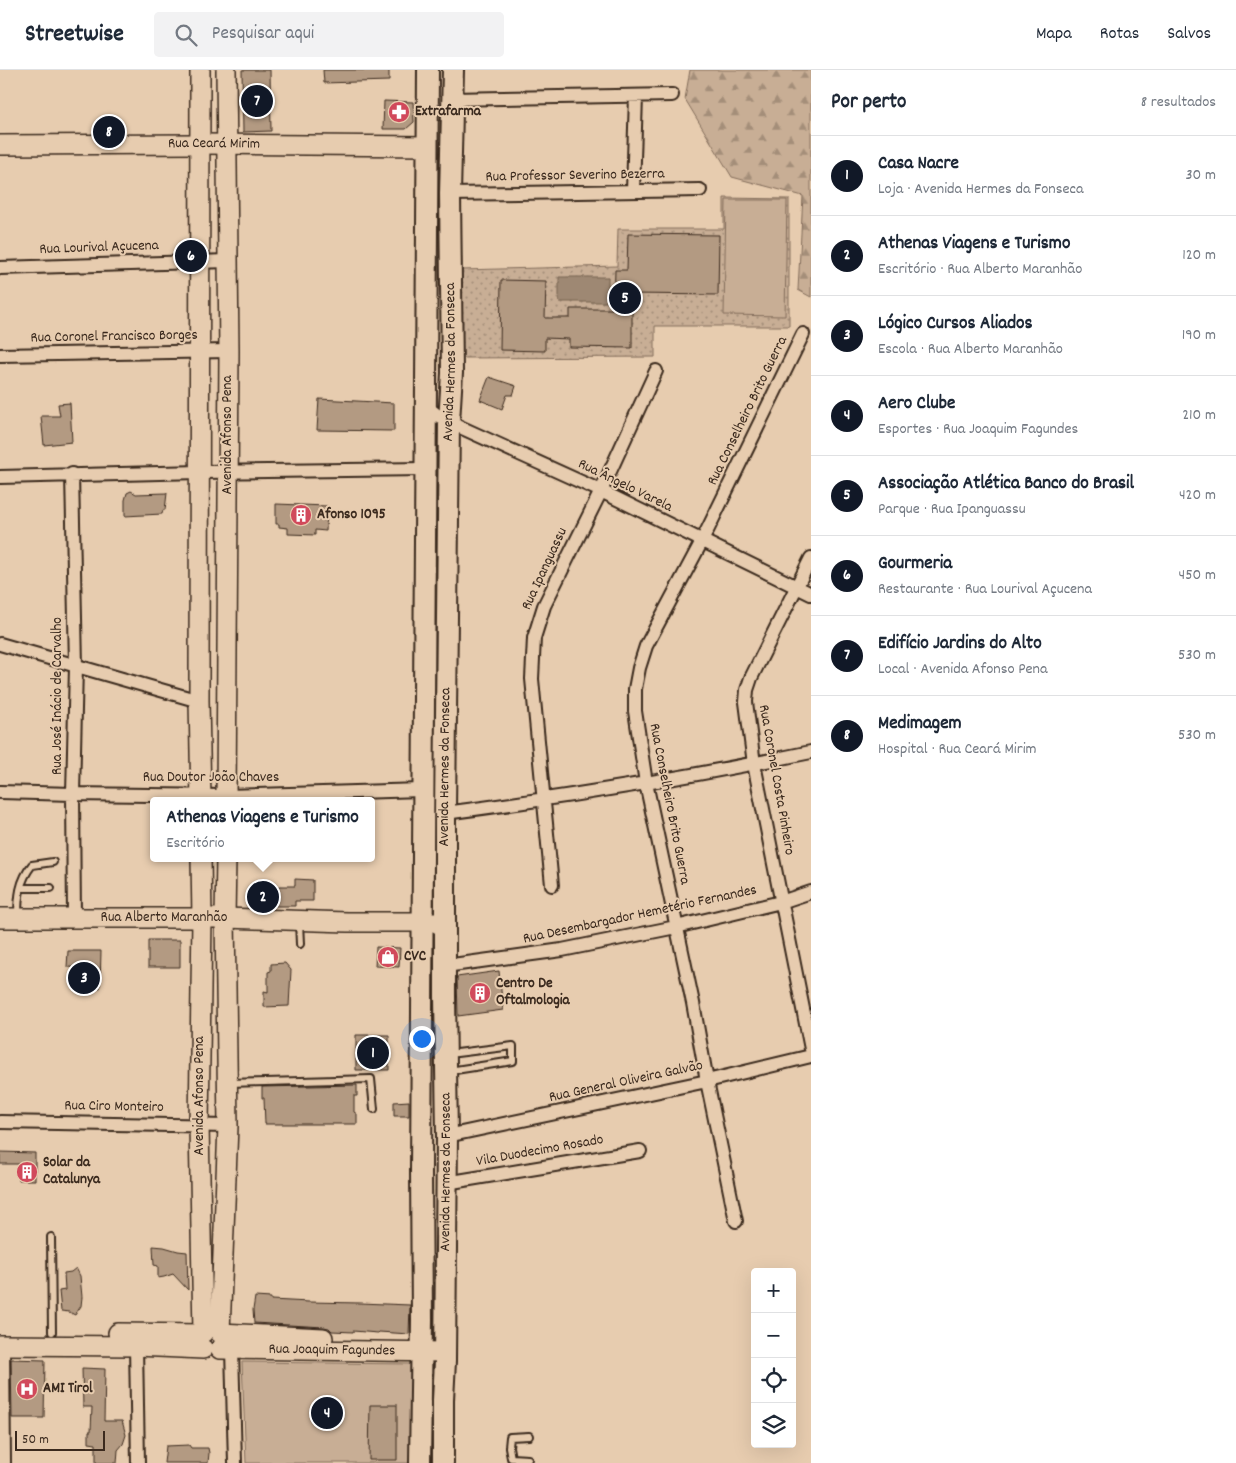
<!DOCTYPE html>
<html lang="pt">
<meta charset="utf-8">
<style>
body{margin:0;font-family:Dekko,sans-serif;background:#f2f2f3;color:#1f2937}
.controls{position:absolute;right:15px;bottom:15px;display:grid;overflow:hidden;border-radius:5px;box-shadow:0 5px 20px #0002}
.controls button{width:45px;height:45px;display:grid;place-items:center;padding:0;border:0;border-bottom:1px solid #e0e1e3;background:#fff;color:#1f2937;font:25px sans-serif}
.scale{position:absolute;left:15px;bottom:12px;width:90px;box-sizing:border-box;padding-left:5px;border:2px solid #3b2a1e;border-top:0;font-size:14px;line-height:18px;white-space:nowrap;color:#3b2a1e;-webkit-text-stroke:4px #e7ccaf;paint-order:stroke}
.you{position:absolute;left:421px;top:968px;width:18px;height:18px;margin:-12px;border:4px solid #fff;border-radius:50%;background:#1a73e8;box-shadow:0 0 0 8px #1a73e833}
.badge{display:grid;place-items:center;width:32px;height:32px;border-radius:50%;background:#111827;color:#fff;font-size:16px;font-weight:700}
.pin{position:absolute;translate:-50% -50%;border:2px solid #fff;box-shadow:0 1px 5px #0006}
.popup{position:absolute;left:150px;top:727px;width:225px;height:65px;box-sizing:border-box;display:grid;place-content:center;border-radius:5px;background:#fff;filter:drop-shadow(0 1px 4px #0005);font-size:16px;white-space:nowrap;color:#747a83}
.popup b{font-size:19px;color:#1f2937}
.popup::after{content:'';position:absolute;left:50%;top:100%;margin-left:-10px;border:10px solid transparent;border-top-color:#fff}
.list{margin:0;padding:0;list-style:none}
h2{display:flex;justify-content:space-between;align-items:center;height:65px;margin:0;padding:0 20px;font-size:21px}
h2 small{font-size:16px;font-weight:400;color:#747a83}
.list li{display:grid;grid-template-columns:32px 1fr auto;gap:15px;align-items:center;box-sizing:border-box;height:80px;padding:0 20px;border-top:1px solid #e0e1e3}
.list b{display:block;font-size:19px;white-space:nowrap}
.list p{margin:0;font-size:16px;white-space:nowrap;color:#747a83}
.list em{font-size:16px;font-style:normal;color:#747a83}
.icon{flex:none;width:28px;height:28px;fill:none;stroke:currentColor;stroke-width:2;stroke-linecap:round;stroke-linejoin:round}
.map{position:relative;flex:none;width:811px;height:1393px;overflow:hidden}
header{display:flex;align-items:center;gap:30px;box-sizing:border-box;height:70px;padding:0 25px;background:#fff;border-bottom:1px solid #e0e1e3}
header strong{font-size:24px}
nav{display:flex;gap:28px;margin-inline-start:auto;font-size:18px}
.search{width:350px;height:45px;background:#f2f2f3;display:flex;align-items:center;gap:12px;box-sizing:border-box;padding:0 18px;border-radius:5px;color:#747a83;font-size:19px}
main{display:flex}
aside{flex:1;background:#fff}
.map>svg:first-child{display:block}
.grass{fill:url(#grass-dots);stroke:#826c5a}
.forest{fill:url(#forest-firs);stroke:#826c5a}
.pitch{fill:#c8ae95;stroke:#826c5a}
.water{fill:#9e8873;stroke:#766251}
.building{fill:#b39a82;stroke:#3b2a1e}
.lines{fill:none;stroke-linecap:round;stroke-linejoin:round}
.lane-casing{stroke:#3b2a1e;stroke-width:10}
.street-casing{stroke:#3b2a1e;stroke-width:16}
.secondary-casing{stroke:#3b2a1e;stroke-width:22}
.primary-casing{stroke:#3b2a1e;stroke-width:24}
.lane{stroke:#e7ccaf;stroke-width:6}
.street{stroke:#e7ccaf;stroke-width:12}
.secondary{stroke:#e7ccaf;stroke-width:19}
.primary{stroke:#e7ccaf;stroke-width:20}
.labels{text-anchor:middle;dominant-baseline:central;stroke-width:4;stroke-linejoin:round;paint-order:stroke}
.poi-label{font-size:15px;font-weight:bold;fill:#3b2a1e;stroke:#e7ccaf;text-anchor:start}
.street-label{font-size:15px;fill:#3b2a1e;stroke:#e7ccaf}
</style>
<header>
<strong>Streetwise</strong>
<div class="search"><svg class="icon" aria-label="search" viewBox="0 0 24 24"><circle cx="10" cy="10" r="6"/><path d="M15 15l6 6"/></svg>Pesquisar aqui</div>
<nav><a>Mapa</a><a>Rotas</a><a>Salvos</a></nav>
</header>
<main>
<div class="map">
<svg width="811" height="1393" viewBox="0 0 811 1393">
<defs>
<pattern id="grass-dots" width="8" height="8" patternUnits="userSpaceOnUse" patternTransform="scale(1.25)"><rect width="8" height="8" fill="#c8ae95"/><path d="M2 2h.1M6 6h.1" fill="none" stroke="#a48e79" stroke-width="1.8" stroke-linecap="round"/></pattern>
<pattern id="forest-firs" width="22" height="20" patternUnits="userSpaceOnUse" patternTransform="scale(1.25)"><rect width="22" height="20" fill="#c8ae95"/><path d="M5 1l3.5 6h-7zM16 11l3.5 6h-7z" fill="#a48e79"/></pattern>
</defs>
<rect width="100%" height="100%" fill="#e7ccaf"/>
<filter id="ink" filterUnits="userSpaceOnUse"><feTurbulence type="fractalNoise" baseFrequency=".02" numOctaves="2"/><feDisplacementMap in="SourceGraphic" scale="10" xChannelSelector="R" yChannelSelector="G"/><feConvolveMatrix kernelMatrix="1 2 1 2 8 2 1 2 1" color-interpolation-filters="sRGB"/></filter>
<g filter="url(#ink)">
<path class="grass" d="M 724,128 L 789,129 L 789,256 L 655,256 L 655,287 L 461,288 L 461,200 L 617,196 L 618,159 L 724,159 Z"/>
<path class="forest" d="M 690,0 L 811,0 L 811,227 L 798,220 L 803,126 L 732,107 L 685,29 Z"/>
<path class="pitch" d="M 726,130 L 787,130 L 785,246 L 724,245 Z
M 242,1292 L 412,1294 L 410,1393 L 246,1393 Z"/>
<path class="water" d="M 559,207 L 608,207 L 608,232 L 559,232 Z"/>
<path class="building" d="M 242,0 L 270,0 L 271,61 L 243,62 Z
M 323,0 L 389,0 L 389,11 L 324,13 Z
M 384,31 L 413,32 L 414,52 L 406,59 L 383,59 Z
M 628,164 L 719,165 L 718,225 L 632,224 L 632,278 L 569,277 L 569,269 L 545,268 L 545,281 L 500,280 L 501,210 L 546,211 L 545,248 L 570,248 L 570,239 L 614,239 L 615,200 L 627,200 Z
M 489,307 L 516,316 L 513,325 L 507,325 L 502,339 L 480,330 Z
M 319,329 L 394,333 L 394,361 L 317,360 Z
M 70,333 L 72,372 L 44,375 L 41,346 L 60,346 L 58,334 Z
M 131,421 L 136,424 L 167,423 L 165,440 L 163,440 L 162,444 L 125,446 L 125,430 L 127,423 Z
M 276,434 L 327,436 L 326,461 L 315,460 L 315,465 L 288,464 L 288,458 L 279,457 L 279,454 L 276,454 Z
M 295,809 L 313,810 L 313,831 L 295,831 L 295,836 L 247,836 L 248,817 L 279,818 L 279,816 L 295,816 Z
M 148,870 L 180,870 L 180,897 L 148,897 Z
M 376,877 L 400,878 L 399,897 L 375,896 Z
M 68,881 L 101,881 L 100,918 L 87,918 L 87,898 L 67,897 Z
M 285,893 L 291,900 L 289,936 L 264,937 L 264,921 L 268,922 L 268,902 L 271,901 L 271,894 Z
M 499,901 L 503,940 L 458,946 L 457,907 Z
M 356,965 L 389,965 L 389,1000 L 356,1000 Z
M 357,1015 L 357,1026 L 354,1026 L 354,1042 L 357,1044 L 357,1054 L 265,1054 L 264,1028 L 262,1028 L 262,1017 Z
M 409,1031 L 409,1046 L 394,1046 L 394,1032 Z
M 0,1082 L 35,1083 L 35,1110 L 19,1110 L 19,1094 L 0,1094 Z
M 153,1176 L 164,1177 L 178,1181 L 187,1182 L 188,1220 L 173,1204 L 164,1207 L 158,1208 L 158,1196 L 154,1195 Z
M 76,1198 L 80,1206 L 82,1227 L 81,1236 L 75,1245 L 69,1242 L 61,1241 L 59,1221 L 65,1220 L 64,1203 L 71,1202 Z
M 255,1227 L 271,1228 L 271,1230 L 309,1232 L 360,1233 L 410,1235 L 409,1264 L 379,1262 L 378,1263 L 353,1261 L 353,1262 L 332,1261 L 329,1258 L 324,1257 L 254,1253 L 253,1240 Z
M 11,1289 L 45,1290 L 44,1348 L 12,1348 Z
M 82,1298 L 105,1299 L 104,1351 L 122,1351 L 126,1365 L 123,1374 L 118,1380 L 117,1393 L 96,1393 L 96,1374 L 89,1373 L 89,1361 L 91,1361 L 92,1337 L 83,1337 Z
M 370,1335 L 397,1335 L 397,1390 L 369,1390 Z
M 189,1375 L 191,1378 L 208,1378 L 209,1383 L 208,1393 L 164,1393 L 166,1376 Z"/>
<g class="lines">
<g class="lane-casing">
<path id="lane" d="M 21,818 L 51,818
M 18,847 C 18,827 19,811 32,795 L 53,792
M 299,852 L 300,874
M 449,1001 L 513,991 L 513,976 L 449,984
M 229,1013 L 371,1009 L 374,1039
M 51,1167 L 52,1262
M 528,1389 L 511,1388 L 509,1377 L 510,1367 L 529,1366"/>
</g>
<g class="street-casing">
<path id="street" d="M 452,29 L 672,25
M 633,121 L 636,26
M 450,124 L 700,120
M 0,198 L 228,191
M 0,285 L 229,281
M 426,336 L 437,345 L 449,352 L 601,421 L 811,524
M 72,404 L 76,596 L 73,724 L 74,848
M 0,407 L 200,402 L 425,399
M 811,488 L 751,608 L 747,620 L 746,632 L 754,694 L 811,979
M 0,574 L 199,631
M 0,722 L 73,724 L 226,726 L 422,720
M 445,743 C 568,727 690,707 811,682
M 552,815 L 532,609 L 534,568 L 544,536 L 601,421 L 656,301
M 445,896 L 562,880 L 676,857 L 781,832 L 811,822
M 0,1052 L 228,1056
M 447,1066 L 707,1011 L 811,986
M 446,1113 L 640,1081
M 736,1151 L 707,1011 L 693,933 L 646,713 L 635,641 L 635,619 L 639,598 L 646,576 L 702,471 L 803,264
M 3,1275 L 4,1393
M 136,1276 L 138,1393
M 232,1279 L 235,1393"/>
</g>
<g class="secondary-casing">
<g id="secondary">
<path d="M 200,0 L 199,631 L 201,731"/>
<path d="M 226,0 L 229,281 L 226,731"/>
<path id="s1" d="M 0,75 L 200,74 L 427,76"/>
<path d="M 201,788 L 202,849 L 199,1055 L 203,1263"/>
<path id="s2" d="M 0,848 L 225,848 L 347,852 L 436,852 L 445,858"/>
<path d="M 220,1262 L 228,1056 L 225,848 L 226,788"/>
<path d="M 118,1263 L 201,1264"/>
<path d="M 220,1263 L 323,1268"/>
<path d="M 0,1275 L 136,1276 L 203,1279"/>
<path id="s3" d="M 220,1279 L 445,1282"/>
</g>
</g>
<g class="primary-casing">
<g id="primary">
<path d="M 420,1393 L 422,1249 L 421,1100 L 428,0"/>
<path id="s4" d="M 443,1393 L 443,1330 L 445,1291 L 447,1066 L 445,926 L 445,743 L 449,352 L 452,303 L 450,124 L 453,0"/>
</g>
</g>
<use href="#lane" class="lane"/>
<use href="#street" class="street"/>
<use href="#secondary" class="secondary"/>
<use href="#primary" class="primary"/>
</g>
</g>
<defs>
<g id="pharmacy-disc" transform="scale(1.125)"><circle r="9.5" fill="#d1495b" stroke="#e7ccaf"/><path d="M-2-6h4v4h4v4h-4v4h-4v-4h-4v-4h4Z" fill="#fff"/></g>
<g id="building-disc" transform="scale(1.125)"><circle r="9.5" fill="#d1495b" stroke="#e7ccaf"/><path d="M-4-6H4V6H1V3H-1V6H-4ZM-2.5-4.3h1.7v1.8h-1.7ZM.8-4.3h1.7v1.8H.8ZM-2.5-1h1.7V.8h-1.7ZM.8-1h1.7V.8H.8Z" fill="#fff"/></g>
<g id="shop-disc" transform="scale(1.125)"><circle r="9.5" fill="#d1495b" stroke="#e7ccaf"/><path d="M-5-2.5h2.3a2.7 3.5 0 0 1 5.4 0H5L5.5 6h-11ZM-1.5-2.5h3a1.5 2.3 0 0 0-3 0Z" fill="#fff"/></g>
<g id="hospital-disc" transform="scale(1.125)"><circle r="9.5" fill="#d1495b" stroke="#e7ccaf"/><path d="M-5-5h3v3.5h4V-5h3V5h-3V1.5h-4V5h-3Z" fill="#fff"/></g>
</defs>
<g fill-rule="evenodd">
<use href="#pharmacy-disc" x="399" y="42"/>
<use href="#building-disc" x="301" y="445"/>
<use href="#shop-disc" x="388" y="887"/>
<use href="#building-disc" x="480" y="923"/>
<use href="#building-disc" x="27" y="1102"/>
<use href="#hospital-disc" x="27" y="1319"/>
</g>
<g class="labels">
<g class="poi-label">
<text x="415" y="42">Extrafarma</text>
<text x="317" y="445">Afonso 1095</text>
<text x="404" y="887">CVC</text>
<text x="496" y="914">Centro De<tspan x="496" dy="17">Oftalmologia</tspan></text>
<text x="43" y="1093">Solar da<tspan x="43" dy="17">Catalunya</tspan></text>
<text x="43" y="1319">AMI Tirol</text>
</g>
<g class="street-label">
<text stroke="none"><textPath href="#s1" startOffset="214">Rua Ceará Mirim</textPath></text>
<text transform="translate(575 106) rotate(-1)">Rua Professor Severino Bezerra</text>
<text transform="translate(99 178) rotate(-2)">Rua Lourival Açucena</text>
<text transform="translate(114 267) rotate(-1)">Rua Coronel Francisco Borges</text>
<text stroke="none"><textPath href="#s4" startOffset="1101">Avenida Hermes da Fonseca</textPath></text>
<text transform="translate(748 341) rotate(-64)">Rua Conselheiro Brito Guerra</text>
<text transform="translate(228 365) rotate(-90)">Avenida Afonso Pena</text>
<text transform="translate(625 416) rotate(26)">Rua Ângelo Varela</text>
<text transform="translate(545 499) rotate(-65)">Rua Ipanguassu</text>
<text transform="translate(58 626) rotate(-90)">Rua José Inácio de Carvalho</text>
<text stroke="none"><textPath href="#s4" startOffset="696">Avenida Hermes da Fonseca</textPath></text>
<text x="211" y="708">Rua Doutor João Chaves</text>
<text transform="translate(776 710) rotate(80)">Rua Coronel Costa Pinheiro</text>
<text transform="translate(669 734) rotate(79)">Rua Conselheiro Brito Guerra</text>
<text transform="translate(640 845) rotate(-12)">Rua Desembargador Hemetério Fernandes</text>
<text stroke="none"><textPath href="#s2" startOffset="164">Rua Alberto Maranhão</textPath></text>
<text transform="translate(626 1012) rotate(-12)">Rua General Oliveira Galvão</text>
<text transform="translate(200 1026) rotate(-90)">Avenida Afonso Pena</text>
<text transform="translate(114 1037) rotate(1)">Rua Ciro Monteiro</text>
<text transform="translate(540 1081) rotate(-10)">Vila Duodecimo Rosado</text>
<text stroke="none"><textPath href="#s4" startOffset="291">Avenida Hermes da Fonseca</textPath></text>
<text stroke="none"><textPath href="#s3" startOffset="112">Rua Joaquim Fagundes</textPath></text>
</g>
</g>
</svg>
<div class="controls">
<button>+</button>
<button>−</button>
<button><svg class="icon" aria-label="locate" viewBox="0 0 24 24"><circle cx="12" cy="12" r="6"/><path d="M12 2v4M12 18v4M2 12h4M18 12h4"/></svg></button>
<button><svg class="icon" aria-label="layers" viewBox="0 0 24 24"><path d="M12 4l9 5-9 5-9-5zM3 14l9 5 9-5"/></svg></button>
</div>
<div class="scale">50 m</div>
<div class="you"></div>
<div class="pin badge" style="left:373px;top:983px">1</div>
<div class="pin badge" style="left:263px;top:827px">2</div>
<div class="popup"><b>Athenas Viagens e Turismo</b>Escritório</div>
<div class="pin badge" style="left:84px;top:908px">3</div>
<div class="pin badge" style="left:327px;top:1343px">4</div>
<div class="pin badge" style="left:625px;top:228px">5</div>
<div class="pin badge" style="left:191px;top:186px">6</div>
<div class="pin badge" style="left:257px;top:31px">7</div>
<div class="pin badge" style="left:109px;top:62px">8</div>
</div>
<aside>
<h2>Por perto<small>8 resultados</small></h2>
<ul class="list">
<li><span class="badge">1</span><div><b>Casa Nacre</b><p>Loja · Avenida Hermes da Fonseca</p></div><em>30 m</em></li>
<li><span class="badge">2</span><div><b>Athenas Viagens e Turismo</b><p>Escritório · Rua Alberto Maranhão</p></div><em>120 m</em></li>
<li><span class="badge">3</span><div><b>Lógico Cursos Aliados</b><p>Escola · Rua Alberto Maranhão</p></div><em>190 m</em></li>
<li><span class="badge">4</span><div><b>Aero Clube</b><p>Esportes · Rua Joaquim Fagundes</p></div><em>210 m</em></li>
<li><span class="badge">5</span><div><b>Associação Atlética Banco do Brasil</b><p>Parque · Rua Ipanguassu</p></div><em>420 m</em></li>
<li><span class="badge">6</span><div><b>Gourmeria</b><p>Restaurante · Rua Lourival Açucena</p></div><em>450 m</em></li>
<li><span class="badge">7</span><div><b>Edifício Jardins do Alto</b><p>Local · Avenida Afonso Pena</p></div><em>530 m</em></li>
<li><span class="badge">8</span><div><b>Medimagem</b><p>Hospital · Rua Ceará Mirim</p></div><em>530 m</em></li>
</ul>
</aside>
</main>
